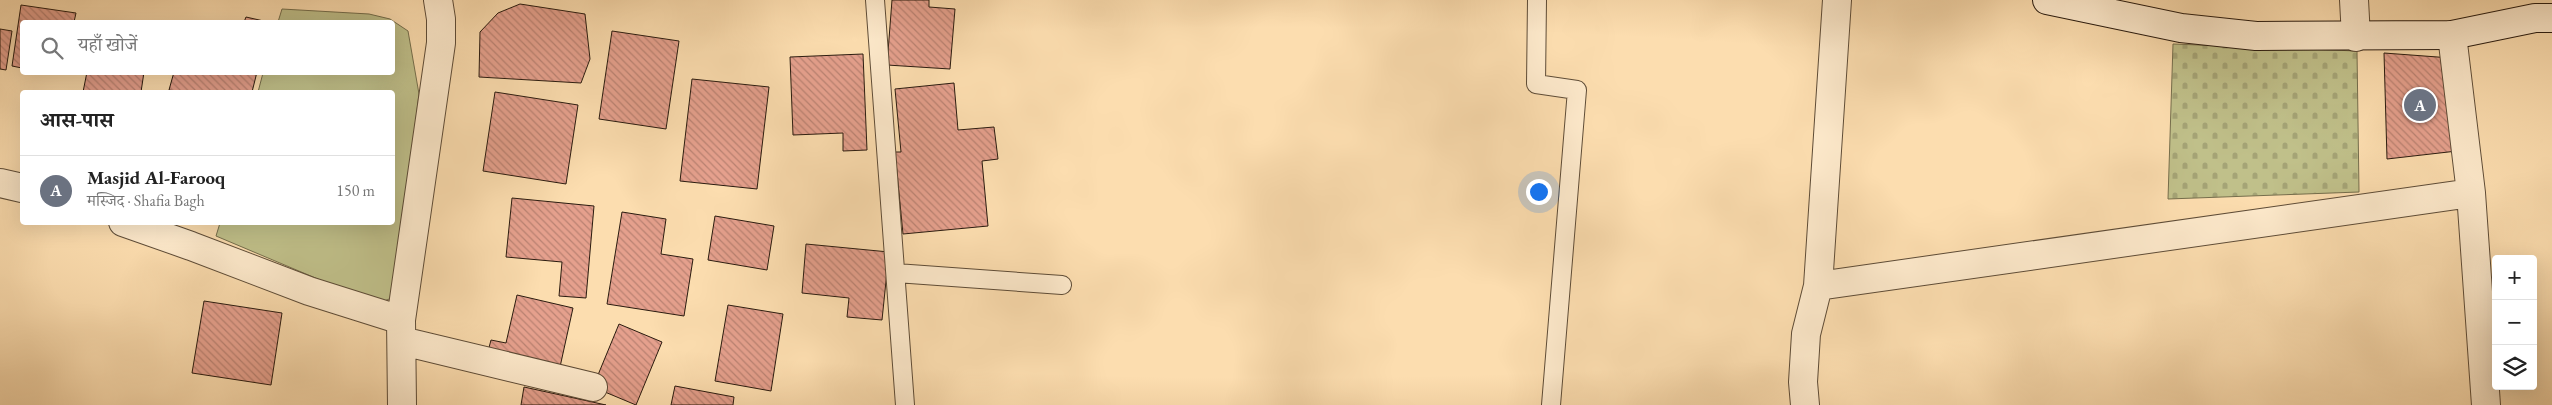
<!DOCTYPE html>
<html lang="hi">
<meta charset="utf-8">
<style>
body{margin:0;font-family:"EB Garamond","Noto Serif Devanagari",serif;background:#f6f6f6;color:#222}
.controls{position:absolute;right:15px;bottom:15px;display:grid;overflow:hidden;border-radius:5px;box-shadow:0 5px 20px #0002}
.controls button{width:45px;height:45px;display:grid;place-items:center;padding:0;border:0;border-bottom:1px solid #e0e0e0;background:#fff;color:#222;font:25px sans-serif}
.you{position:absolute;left:1538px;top:191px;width:18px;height:18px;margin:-12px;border:4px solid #fff;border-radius:50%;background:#1a73e8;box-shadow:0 0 0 8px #1a73e833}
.badge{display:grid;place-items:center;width:32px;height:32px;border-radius:50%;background:#8f2418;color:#fff;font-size:16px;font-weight:700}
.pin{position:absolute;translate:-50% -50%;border:2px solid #fff;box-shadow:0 1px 5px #0006}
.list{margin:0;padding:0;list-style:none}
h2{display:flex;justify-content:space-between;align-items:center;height:65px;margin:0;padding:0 20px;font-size:21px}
h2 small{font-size:16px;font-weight:400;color:#767676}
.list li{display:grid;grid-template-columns:32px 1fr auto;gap:15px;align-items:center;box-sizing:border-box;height:70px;padding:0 20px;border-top:1px solid #e0e0e0}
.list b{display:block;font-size:19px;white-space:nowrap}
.list p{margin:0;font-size:16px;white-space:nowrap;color:#767676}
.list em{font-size:16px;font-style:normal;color:#767676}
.icon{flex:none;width:28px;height:28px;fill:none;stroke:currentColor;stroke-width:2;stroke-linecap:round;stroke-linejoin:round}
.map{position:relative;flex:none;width:2552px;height:405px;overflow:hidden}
.search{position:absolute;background:#fff;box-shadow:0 5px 20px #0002;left:20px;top:20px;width:375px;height:55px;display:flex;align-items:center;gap:12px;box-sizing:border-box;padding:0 18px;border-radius:5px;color:#767676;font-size:19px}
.panel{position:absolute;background:#fff;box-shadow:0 5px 20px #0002;left:20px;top:90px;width:375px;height:135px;border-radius:5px}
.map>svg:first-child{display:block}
.green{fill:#c0c08a;stroke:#756e4c}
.cemetery{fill:url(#cemetery-stones);stroke:#756e4c}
.building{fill:url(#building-back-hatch);stroke:#2a1b0f}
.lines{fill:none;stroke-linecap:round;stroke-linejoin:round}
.lane-casing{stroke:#5e4c37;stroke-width:20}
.street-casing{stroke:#5e4c37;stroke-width:30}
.secondary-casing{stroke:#2a1b0f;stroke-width:30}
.lane{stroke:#fde9cb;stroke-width:18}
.street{stroke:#fde9cb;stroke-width:28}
.secondary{stroke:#fde9cb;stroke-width:28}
</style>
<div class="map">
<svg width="2552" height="405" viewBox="0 0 2552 405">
<defs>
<pattern id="cemetery-stones" width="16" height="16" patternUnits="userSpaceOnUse" patternTransform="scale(1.25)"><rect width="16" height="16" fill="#c0c08a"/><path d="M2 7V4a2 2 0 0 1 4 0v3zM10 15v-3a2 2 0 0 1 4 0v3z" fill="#a5a476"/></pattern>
<pattern id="building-back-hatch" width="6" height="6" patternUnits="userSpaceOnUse" patternTransform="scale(1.25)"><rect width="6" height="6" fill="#e5a08d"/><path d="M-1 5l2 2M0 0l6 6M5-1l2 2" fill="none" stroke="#ba8272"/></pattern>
</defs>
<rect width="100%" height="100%" fill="#fcddaf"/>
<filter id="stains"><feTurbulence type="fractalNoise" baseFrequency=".004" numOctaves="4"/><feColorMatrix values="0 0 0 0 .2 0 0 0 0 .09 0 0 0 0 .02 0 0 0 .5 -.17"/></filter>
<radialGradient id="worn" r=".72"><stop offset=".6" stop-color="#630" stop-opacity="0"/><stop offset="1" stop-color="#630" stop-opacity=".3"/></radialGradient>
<path class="green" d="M 282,9 L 369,14 L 390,19 L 408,31 L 419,94 L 394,297 L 377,304 L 216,236 L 220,223 L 392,222 L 392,92 L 258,92 L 263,73 L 392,72 L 392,22 L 278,22 Z"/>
<path class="cemetery" d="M 2173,44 L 2357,51 L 2359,192 L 2168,199 Z"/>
<path class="building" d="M 892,0 L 929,0 L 929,7 L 955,9 L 950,69 L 887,65 Z
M 520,4 L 585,14 L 590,59 L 581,83 L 479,77 L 480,32 L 498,13 Z
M 21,5 L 76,13 L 74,22 L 22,22 L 22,68 L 12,66 Z
M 246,17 L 268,22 L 244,22 Z
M 0,29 L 12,31 L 6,70 L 0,69 Z
M 612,31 L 679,41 L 666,129 L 599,119 Z
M 2384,53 L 2451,58 L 2457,151 L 2387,159 Z
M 863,54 L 867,150 L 843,151 L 843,133 L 793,135 L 790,57 Z
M 87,72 L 144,72 L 141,92 L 83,92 Z
M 174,72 L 257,72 L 252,92 L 181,92 L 169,90 Z
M 692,79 L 769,87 L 757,189 L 680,181 Z
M 954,83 L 958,130 L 994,127 L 998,159 L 982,161 L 988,226 L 903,234 L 895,152 L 901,152 L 895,89 Z
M 495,92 L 578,105 L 566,184 L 483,171 Z
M 512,198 L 594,206 L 586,298 L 559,296 L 562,262 L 506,257 Z
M 622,212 L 666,219 L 661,254 L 693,259 L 684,316 L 607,304 Z
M 715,216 L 774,226 L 767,270 L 708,260 Z
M 806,244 L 889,252 L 882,320 L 847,317 L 849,298 L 802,293 Z
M 517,295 L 573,308 L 558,376 L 486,359 L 491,340 L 506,343 Z
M 204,301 L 282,313 L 271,385 L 192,373 Z
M 728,305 L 783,314 L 771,391 L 715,381 Z
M 619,324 L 662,342 L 636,405 L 593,387 Z
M 675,386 L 734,397 L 733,405 L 671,405 Z
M 524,387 L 606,405 L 521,405 Z"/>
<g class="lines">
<g class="lane-casing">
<path id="lane" d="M 875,0 L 905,405
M 1537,0 L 1536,84 L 1577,90 L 1551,405
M 896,273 L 1062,285"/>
</g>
<g class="street-casing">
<path id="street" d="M 2354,0 L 2356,37
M 2452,35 L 2471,193 L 2486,405
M 0,183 L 22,188
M 123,222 L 191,246 L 309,291 L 401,320
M 1818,286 L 2471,193
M 402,341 L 593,387
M 402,405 L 401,320 L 441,43 L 441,19 L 438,0
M 1805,405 L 1803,382 L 1806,334 L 1818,286 L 1837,0"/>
</g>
<g class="secondary-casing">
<path id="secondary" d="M 2047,0 L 2181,28 L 2256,36 L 2452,35 L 2535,18 L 2552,18"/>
</g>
<use href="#lane" class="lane"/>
<use href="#street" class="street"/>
<use href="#secondary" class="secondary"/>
</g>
<rect width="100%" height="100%" filter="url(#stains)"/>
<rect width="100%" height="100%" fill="url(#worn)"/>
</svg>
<div class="controls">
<button>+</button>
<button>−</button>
<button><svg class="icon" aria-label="layers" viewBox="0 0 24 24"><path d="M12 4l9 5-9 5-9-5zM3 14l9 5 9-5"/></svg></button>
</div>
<div class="you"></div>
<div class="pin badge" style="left:2420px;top:105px;background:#6b7280">A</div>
<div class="search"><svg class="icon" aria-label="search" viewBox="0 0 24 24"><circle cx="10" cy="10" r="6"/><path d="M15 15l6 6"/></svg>यहाँ खोजें</div>
<section class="panel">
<h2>आस-पास<small></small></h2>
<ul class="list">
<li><span class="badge" style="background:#6b7280">A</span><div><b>Masjid Al-Farooq</b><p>मस्जिद · Shafia Bagh</p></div><em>150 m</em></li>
</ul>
</section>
</div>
